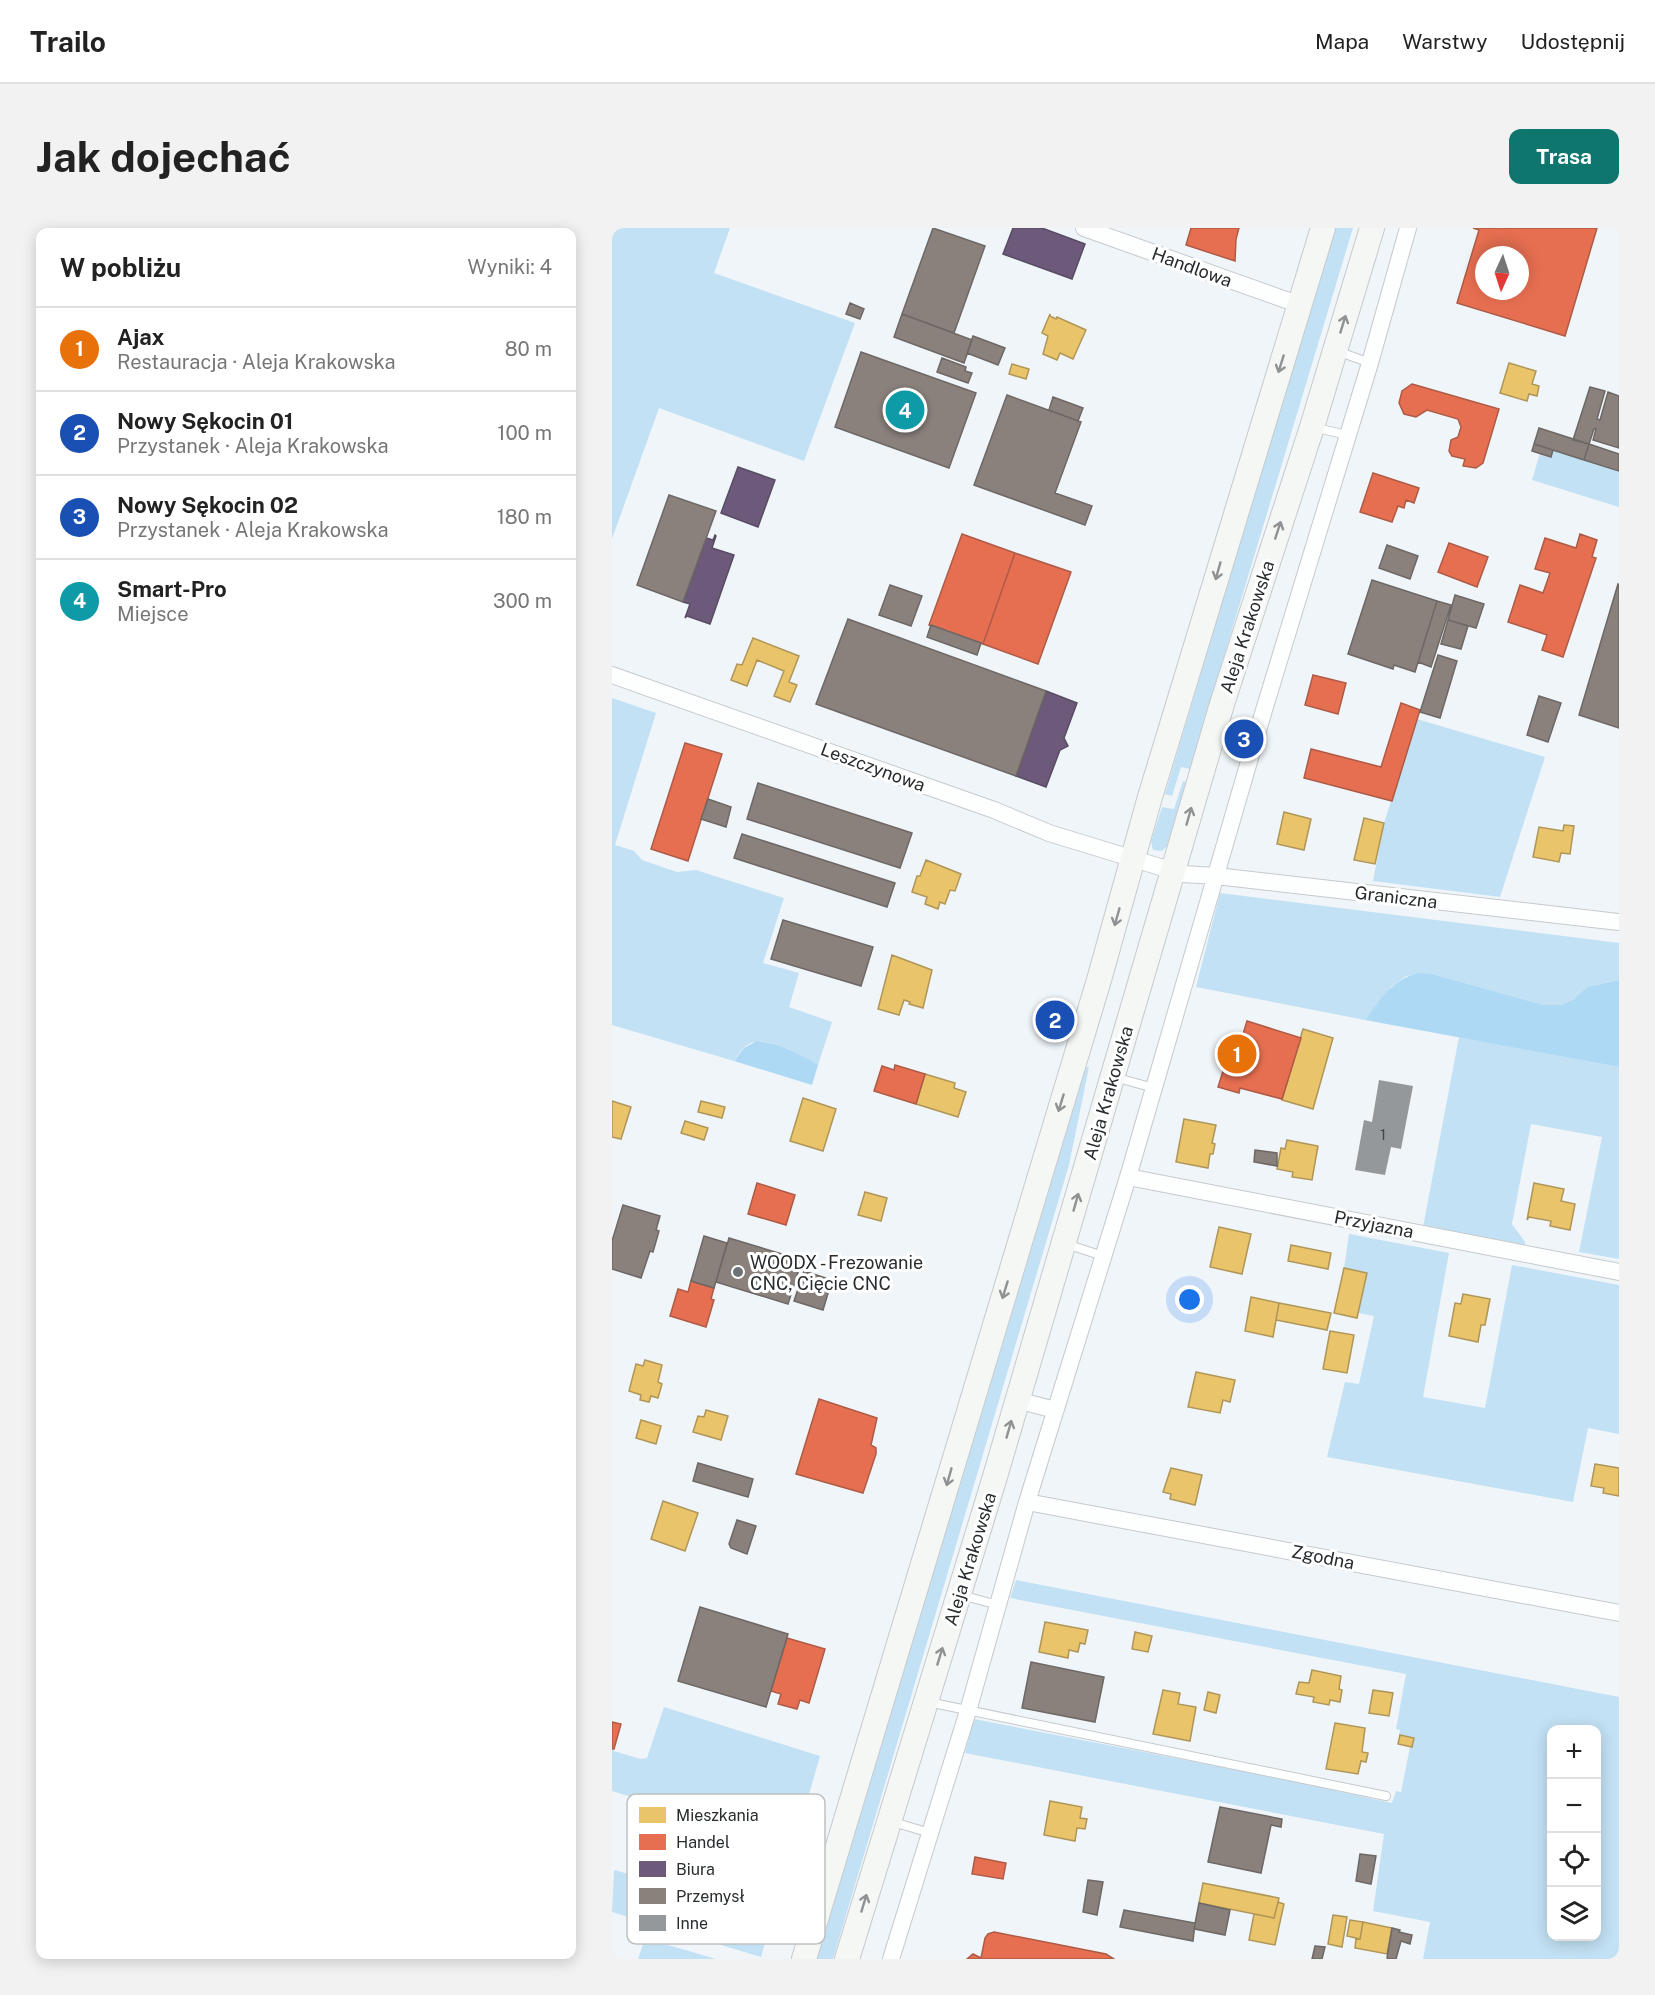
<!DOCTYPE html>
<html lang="pl">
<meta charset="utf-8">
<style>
body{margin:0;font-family:"Public Sans",sans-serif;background:#f2f2f2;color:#222}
.controls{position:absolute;right:18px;bottom:18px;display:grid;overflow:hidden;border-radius:12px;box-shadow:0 3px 15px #0003}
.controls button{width:54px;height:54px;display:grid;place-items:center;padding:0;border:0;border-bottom:2px solid #e0e0e0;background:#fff;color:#222;font:30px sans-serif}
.compass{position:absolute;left:863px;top:18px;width:54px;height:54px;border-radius:50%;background:#fff;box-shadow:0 3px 15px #0003;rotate:183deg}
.you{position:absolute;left:578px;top:1072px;width:21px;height:21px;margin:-15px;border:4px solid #fff;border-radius:50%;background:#1a73e8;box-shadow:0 0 0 9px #1a73e833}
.badge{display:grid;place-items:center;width:39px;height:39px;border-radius:50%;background:#0f766e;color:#fff;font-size:20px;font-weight:700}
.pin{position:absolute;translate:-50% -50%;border:3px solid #fff;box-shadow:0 2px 6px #0006}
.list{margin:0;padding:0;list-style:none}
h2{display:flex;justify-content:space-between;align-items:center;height:78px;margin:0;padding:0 24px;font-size:26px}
h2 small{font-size:20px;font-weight:400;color:#767676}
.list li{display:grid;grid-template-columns:39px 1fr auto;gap:18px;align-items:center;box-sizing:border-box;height:84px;padding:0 24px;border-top:2px solid #e0e0e0}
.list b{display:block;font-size:22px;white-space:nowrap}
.list p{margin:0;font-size:20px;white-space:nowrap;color:#767676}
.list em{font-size:20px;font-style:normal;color:#767676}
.icon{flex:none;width:33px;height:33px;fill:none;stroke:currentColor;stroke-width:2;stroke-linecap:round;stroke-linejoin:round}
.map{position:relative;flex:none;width:1007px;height:1731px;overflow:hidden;border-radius:12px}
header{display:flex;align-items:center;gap:36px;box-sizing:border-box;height:84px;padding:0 30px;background:#fff;border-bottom:2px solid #e0e0e0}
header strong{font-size:28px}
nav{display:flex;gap:33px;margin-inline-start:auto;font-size:21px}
.intro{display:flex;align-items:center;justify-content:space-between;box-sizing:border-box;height:144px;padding:0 36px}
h1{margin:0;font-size:42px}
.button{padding:15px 27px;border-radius:12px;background:#0f766e;color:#fff;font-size:21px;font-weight:700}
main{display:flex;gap:36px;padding:0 36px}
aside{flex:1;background:#fff;border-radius:12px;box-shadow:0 3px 15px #0003}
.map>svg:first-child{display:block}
.green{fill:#c3e1f4;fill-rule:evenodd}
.forest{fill:#add9f5}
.homes{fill:#e9c46a;stroke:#af9658;stroke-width:1.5}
.shops{fill:#e76f51;stroke:#ae5b46;stroke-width:1.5;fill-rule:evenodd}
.offices{fill:#6d597a;stroke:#584c63;stroke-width:1.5}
.industry{fill:#8a817c;stroke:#6d6865;stroke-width:1.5}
.building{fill:#94989b}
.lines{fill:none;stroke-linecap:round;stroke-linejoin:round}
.service-casing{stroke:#c5cacd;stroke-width:10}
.minor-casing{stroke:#c5cacd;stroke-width:18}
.secondary-casing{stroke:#c5cacd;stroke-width:26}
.service{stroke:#fdfefe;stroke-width:8}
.minor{stroke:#fdfefe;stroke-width:16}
.secondary{stroke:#f5f7f5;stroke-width:24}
.oneway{stroke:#8e9292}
.poi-dot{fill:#6e7275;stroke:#fff;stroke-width:2}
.labels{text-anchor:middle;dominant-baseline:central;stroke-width:6;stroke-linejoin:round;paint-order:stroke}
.number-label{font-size:15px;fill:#434749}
.street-label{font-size:18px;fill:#282c2e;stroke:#fff}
.poi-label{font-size:18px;fill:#282c2e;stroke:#fff;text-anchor:start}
.key{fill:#fff;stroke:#bec0c0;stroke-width:1.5}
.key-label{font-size:16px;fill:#282c2e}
</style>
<header>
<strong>Trailo</strong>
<nav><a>Mapa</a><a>Warstwy</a><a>Udostępnij</a></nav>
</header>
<div class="intro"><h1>Jak dojechać</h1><a class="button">Trasa</a></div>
<main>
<aside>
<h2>W pobliżu<small>Wyniki: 4</small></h2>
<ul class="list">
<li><span class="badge" style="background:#e8710a">1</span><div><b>Ajax</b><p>Restauracja · Aleja Krakowska</p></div><em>80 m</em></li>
<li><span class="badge" style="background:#1a4fb4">2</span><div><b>Nowy Sękocin 01</b><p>Przystanek · Aleja Krakowska</p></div><em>100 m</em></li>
<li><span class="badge" style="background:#1a4fb4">3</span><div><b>Nowy Sękocin 02</b><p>Przystanek · Aleja Krakowska</p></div><em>180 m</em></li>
<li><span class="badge" style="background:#0f9aa8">4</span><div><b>Smart-Pro</b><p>Miejsce</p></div><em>300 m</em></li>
</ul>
</aside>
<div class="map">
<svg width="1007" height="1731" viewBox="0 0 1007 1731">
<rect width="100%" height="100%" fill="#f0f5fa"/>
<path class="green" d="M 0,0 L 118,0 L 102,45 L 243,95 L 192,233 L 47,180 L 0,311 Z
M 722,0 L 741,0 L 578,541 L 569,539 L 560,568 L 553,566 Z
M 941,222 L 1007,243 L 1007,279 L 920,252 L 928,225 L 939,229 Z
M 0,470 L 44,485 L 3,617 L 22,623 L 30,632 L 65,644 L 84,642 L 172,670 L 151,735 L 187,745 L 177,779 L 220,794 L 206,837 C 190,827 152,804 134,818 C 129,822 125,828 122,833 L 0,797 Z
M 805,491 L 933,529 L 888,669 L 761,653 L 772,595 Z
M 571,553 L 574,554 L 555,618 L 550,623 L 541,622 L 539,614 L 550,579 L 562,581 Z
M 608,665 L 1007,715 L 1007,752 L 975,759 L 961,772 L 949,777 L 932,777 L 824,747 L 794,748 L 779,759 L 753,792 L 584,759 Z
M 847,809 L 1007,839 L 1007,1031 L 967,1024 L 990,909 L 919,896 L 900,996 L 913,1014 L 913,1018 L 811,999 Z
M 474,839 L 477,839 L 457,937 L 221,1731 L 205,1731 Z
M 737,1006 L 837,1025 L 811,1169 L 873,1180 L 900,1037 L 1007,1057 L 1007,1206 L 976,1200 L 961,1274 L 715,1229 L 733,1154 L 747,1156 L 762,1088 L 746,1085 L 755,1045 L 732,1040 Z
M 404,1352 L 1007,1469 L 1007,1731 L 811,1731 L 818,1694 L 761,1683 L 772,1606 L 353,1525 L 362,1491 L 723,1561 L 725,1563 L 780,1575 L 784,1563 L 789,1564 L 798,1519 L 800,1519 L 802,1510 L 787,1507 L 788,1502 L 784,1501 L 794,1446 L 398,1370 ZM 939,1502 L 984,1502 L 984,1708 L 939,1708 Z
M 52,1479 L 208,1528 L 182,1619 L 0,1563 L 0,1521 L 2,1523 L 29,1531 L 35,1530 Z
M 2,1642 L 162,1685 L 149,1729 L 0,1684 Z
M 39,1712 L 104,1731 L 26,1731 L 32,1713 Z"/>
<path class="forest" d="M 807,745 L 824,747 L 932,777 L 949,777 L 961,772 L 975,759 L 1007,752 L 1007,839 L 753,792 C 769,771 780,751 807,745 Z
M 145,813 C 167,815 187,825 206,837 L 200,857 L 122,833 L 132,820 Z"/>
<path class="homes" d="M 438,86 L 438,88 L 444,91 L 445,89 L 474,102 L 461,131 L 448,125 L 445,132 L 431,126 L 436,108 L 430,105 Z
M 897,135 L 924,143 L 920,156 L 927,158 L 925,168 L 917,166 L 915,173 L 888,165 Z
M 400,136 L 417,141 L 414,151 L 397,146 Z
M 141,410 L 187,428 L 177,454 L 185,457 L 178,474 L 162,468 L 172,443 L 145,432 L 135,458 L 119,452 L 125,436 L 130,437 Z
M 672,584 L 699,591 L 692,622 L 665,616 Z
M 752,590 L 772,595 L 763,636 L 742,632 Z
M 952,597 L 962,598 L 958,626 L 949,625 L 947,634 L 921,629 L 927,599 L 951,603 Z
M 314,632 L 349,646 L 343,663 L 338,662 L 333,676 L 328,674 L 326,681 L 313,676 L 315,669 L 300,664 L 305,648 L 308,648 Z
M 280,727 L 320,742 L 311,780 L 297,776 L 298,774 L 292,772 L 287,787 L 266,781 Z
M 691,801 L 721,810 L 701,881 L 670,872 Z
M 313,846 L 343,855 L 342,860 L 354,864 L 346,889 L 304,876 Z
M 191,870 L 224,881 L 211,923 L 178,913 Z
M 0,873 L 19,879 L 9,911 L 0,909 Z
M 89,873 L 113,879 L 110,890 L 86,884 Z
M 572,891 L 604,897 L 600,915 L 603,916 L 601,926 L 598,926 L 596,940 L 564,934 Z
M 73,893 L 96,900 L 92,912 L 69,905 Z
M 675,912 L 706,918 L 700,952 L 680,949 L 681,944 L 665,941 L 669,920 L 673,921 Z
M 922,955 L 952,961 L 949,973 L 963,976 L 958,1002 L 938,998 L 939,993 L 917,989 L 915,992 Z
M 253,964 L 275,970 L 269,993 L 246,987 Z
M 607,999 L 639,1006 L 630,1046 L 598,1039 Z
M 679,1017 L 719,1025 L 716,1041 L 676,1033 Z
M 732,1040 L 755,1045 L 745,1090 L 722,1085 Z
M 851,1066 L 878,1071 L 873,1097 L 869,1097 L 866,1114 L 837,1108 L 843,1075 L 849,1076 Z
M 639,1069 L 667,1075 L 661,1109 L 633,1103 Z
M 667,1075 L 719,1085 L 715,1102 L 664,1092 Z
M 718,1103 L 742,1107 L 735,1145 L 711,1141 Z
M 33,1132 L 50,1137 L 46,1154 L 50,1156 L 46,1170 L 39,1168 L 37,1174 L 28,1172 L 29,1167 L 17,1163 L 24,1136 L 31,1138 Z
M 584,1144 L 623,1152 L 618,1174 L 611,1172 L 608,1185 L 576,1179 Z
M 94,1182 L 116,1188 L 109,1212 L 81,1204 L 86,1188 L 92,1189 Z
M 29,1192 L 49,1198 L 44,1216 L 24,1210 Z
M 983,1236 L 1007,1240 L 1007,1268 L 991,1265 L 992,1260 L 979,1258 Z
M 559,1240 L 590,1247 L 583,1277 L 558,1271 L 559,1266 L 551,1264 Z
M 51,1273 L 86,1285 L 73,1323 L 39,1311 Z
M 433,1394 L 476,1402 L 473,1416 L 468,1415 L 466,1424 L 457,1422 L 456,1430 L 427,1424 Z
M 523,1404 L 540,1408 L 536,1424 L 520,1421 Z
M 700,1442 L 729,1448 L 727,1461 L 730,1462 L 728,1474 L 718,1472 L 717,1477 L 701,1474 L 702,1469 L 684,1466 L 687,1454 L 697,1455 Z
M 551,1462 L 568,1465 L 566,1476 L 584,1479 L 578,1513 L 541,1506 Z
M 761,1462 L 781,1465 L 777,1488 L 757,1485 Z
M 596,1464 L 608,1467 L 604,1485 L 592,1482 Z
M 723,1495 L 753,1500 L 750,1524 L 756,1525 L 754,1534 L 749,1533 L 746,1546 L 714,1541 Z
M 788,1507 L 802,1510 L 800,1519 L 786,1516 Z
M 438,1573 L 470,1579 L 468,1590 L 475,1591 L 473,1601 L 465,1600 L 463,1613 L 432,1607 Z
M 591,1655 L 667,1670 L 662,1690 L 587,1675 Z
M 666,1674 L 672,1676 L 663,1717 L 637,1712 L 642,1686 L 662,1690 Z
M 721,1687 L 735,1689 L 730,1719 L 716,1716 Z
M 738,1692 L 751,1694 L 748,1711 L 735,1708 Z
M 751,1694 L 780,1700 L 775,1726 L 743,1720 L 744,1710 L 748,1711 Z"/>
<path class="shops" d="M 579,0 L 627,0 L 624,11 L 623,33 L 574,17 Z
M 985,0 L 953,108 L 845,75 L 867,2 L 861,0 ZM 872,27 L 908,27 L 908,63 L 872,63 Z
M 800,156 L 887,181 L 871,235 L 864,240 L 851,238 L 853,231 L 840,228 L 837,223 L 839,212 L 846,209 L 849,199 L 846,191 L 815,182 L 804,189 L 792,186 L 787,175 L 790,163 Z
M 761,245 L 807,260 L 802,275 L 794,272 L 792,280 L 786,278 L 780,294 L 748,284 Z
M 350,306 L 403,325 L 371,416 L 317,397 Z
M 968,306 L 985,312 L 980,329 L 984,330 L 951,429 L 930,422 L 935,407 L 896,394 L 908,357 L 931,365 L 938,345 L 923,341 L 933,310 L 964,320 Z
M 837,315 L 876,329 L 865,359 L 826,344 Z
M 403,325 L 459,344 L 426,436 L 371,416 Z
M 701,447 L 734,455 L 726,486 L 693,477 Z
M 789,475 L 808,482 L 780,573 L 692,550 L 699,521 L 769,539 Z
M 73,515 L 110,526 L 76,633 L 39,621 Z
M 635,793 L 689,810 L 670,871 L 628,860 L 627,865 L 606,859 L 617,824 L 614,823 L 617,813 L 628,816 Z
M 283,837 L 313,846 L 304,876 L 262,863 L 270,838 L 282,842 Z
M 145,955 L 183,967 L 174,997 L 136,986 Z
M 79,1053 L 102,1060 L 99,1071 L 102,1072 L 94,1099 L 58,1088 L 66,1061 L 76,1064 Z
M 207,1171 L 265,1190 L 259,1217 L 264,1220 L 264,1226 L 251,1265 L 184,1246 Z
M 175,1410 L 213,1421 L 197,1475 L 188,1472 L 185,1481 L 166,1476 L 169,1466 L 159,1463 Z
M 0,1494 L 9,1496 L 2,1521 L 0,1521 Z
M 363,1629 L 394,1635 L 391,1651 L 360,1646 Z
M 382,1704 L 494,1726 L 502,1731 L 355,1731 L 361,1726 L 369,1730 L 373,1710 L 376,1706 Z"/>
<path class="offices" d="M 401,0 L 430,0 L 473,16 L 460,51 L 391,26 Z
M 126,239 L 163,252 L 146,299 L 109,285 Z
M 103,307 L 104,308 L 100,320 L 122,327 L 98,396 L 75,388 L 73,390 L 78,376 L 71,374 L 94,310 L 101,312 Z
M 434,463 L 465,475 L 452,510 L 456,518 L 448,522 L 434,559 L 404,548 Z"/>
<path class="industry" d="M 321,0 L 373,18 L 342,105 L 290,86 Z
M 238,75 L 252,81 L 248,91 L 234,86 Z
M 290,86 L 360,112 L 352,135 L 282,109 Z
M 361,108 L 393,120 L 386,137 L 355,125 Z
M 249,124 L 364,165 L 337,240 L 223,199 Z
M 330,130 L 354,139 L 353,143 L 360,145 L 356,155 L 325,144 Z
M 978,159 L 993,163 L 985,191 L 988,192 L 996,164 L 1007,168 L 1007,220 L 981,212 L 984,201 L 982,201 L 977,216 L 961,212 Z
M 395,167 L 469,194 L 443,265 L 480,278 L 473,297 L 362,257 Z
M 441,169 L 471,180 L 466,193 L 437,182 Z
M 927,200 L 977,216 L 972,232 L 922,216 Z
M 922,216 L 941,222 L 939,229 L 920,223 Z
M 977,216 L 1007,226 L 1007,243 L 972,232 Z
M 57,267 L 104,283 L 71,374 L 25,357 Z
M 775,317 L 806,328 L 798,351 L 767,340 Z
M 760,352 L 825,373 L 803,444 L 782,437 L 781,441 L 736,426 Z
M 1006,356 L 1007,357 L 1007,500 L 967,487 Z
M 278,357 L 310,368 L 299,398 L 267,387 Z
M 843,367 L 872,376 L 864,400 L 836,392 Z
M 825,373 L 839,377 L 819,439 L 806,434 Z
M 236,391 L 434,463 L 404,548 L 204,476 Z
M 836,392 L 856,398 L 849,421 L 829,416 Z
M 319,397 L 369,415 L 365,427 L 315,409 Z
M 826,427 L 845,433 L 828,490 L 808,484 Z
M 927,468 L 949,475 L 936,514 L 915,507 Z
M 146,555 L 300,605 L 288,640 L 135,591 Z
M 96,571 L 119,579 L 114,599 L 89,591 Z
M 130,606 L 283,655 L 275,679 L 122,630 Z
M 171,692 L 261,719 L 249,758 L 159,731 Z
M 643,922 L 665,925 L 665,938 L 642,934 Z
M 11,977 L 48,988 L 44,1002 L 47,1003 L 41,1024 L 38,1023 L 29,1050 L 0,1041 L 0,1013 Z
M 92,1008 L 115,1015 L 102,1060 L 79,1053 Z
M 117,1010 L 190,1032 L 176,1076 L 104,1054 Z
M 192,1043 L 220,1052 L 211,1082 L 182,1073 Z
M 86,1235 L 141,1251 L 136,1269 L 81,1253 Z
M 125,1292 L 144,1298 L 135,1326 L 119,1320 L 117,1316 Z
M 88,1379 L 176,1406 L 154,1479 L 66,1453 Z
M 419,1434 L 492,1449 L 483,1494 L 410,1480 Z
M 608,1579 L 670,1591 L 669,1599 L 659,1597 L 649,1645 L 596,1634 Z
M 748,1626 L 764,1628 L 759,1656 L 744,1653 Z
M 476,1652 L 491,1654 L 485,1687 L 471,1684 Z
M 587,1675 L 618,1682 L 613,1707 L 582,1701 Z
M 512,1682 L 583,1695 L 581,1713 L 508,1699 Z
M 780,1700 L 788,1702 L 787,1704 L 800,1707 L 798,1716 L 789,1713 L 784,1731 L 777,1731 L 775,1730 Z
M 703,1718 L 713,1719 L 710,1731 L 700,1731 Z"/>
<path class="building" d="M 767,852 L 801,858 L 789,921 L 779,919 L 773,947 L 743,942 L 752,892 L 760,894 Z"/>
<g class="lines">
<g class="service-casing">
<path id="service" d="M 725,123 L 758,135
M 701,199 L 735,207
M 502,849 L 542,860
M 454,1016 L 491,1028
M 349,1367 L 386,1377
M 316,1474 L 774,1568
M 278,1593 L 318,1605"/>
</g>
<g class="minor-casing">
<path id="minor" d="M 472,0 L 688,77
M 0,447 L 382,582 L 437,605 L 571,646 L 604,648 L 1007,694
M 516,949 L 1007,1044
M 405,1172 L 443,1182
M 415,1274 L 1007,1385
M 279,1731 L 356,1483 L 415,1274 L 516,949 L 652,482 L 758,135 L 796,0"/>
</g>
<g class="secondary-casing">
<path id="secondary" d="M 192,1731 L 487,752 L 538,569 L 711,0
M 235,1731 L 382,1252 L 610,476 L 700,199 L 760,0"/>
</g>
<use href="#service" class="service"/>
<use href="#minor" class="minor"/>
<use href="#secondary" class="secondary"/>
</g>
<defs><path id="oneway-shaft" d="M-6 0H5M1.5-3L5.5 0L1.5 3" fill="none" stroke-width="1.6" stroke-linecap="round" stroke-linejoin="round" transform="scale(1.5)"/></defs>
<g class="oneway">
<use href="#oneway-shaft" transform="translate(731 96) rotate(-73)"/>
<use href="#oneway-shaft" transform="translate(669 136) rotate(107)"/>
<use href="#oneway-shaft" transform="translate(666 302) rotate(-72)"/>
<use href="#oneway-shaft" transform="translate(606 343) rotate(106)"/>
<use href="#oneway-shaft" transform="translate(577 588) rotate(-74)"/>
<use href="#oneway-shaft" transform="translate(505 689) rotate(106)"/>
<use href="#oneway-shaft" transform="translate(449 875) rotate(107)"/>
<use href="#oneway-shaft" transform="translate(464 974) rotate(-74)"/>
<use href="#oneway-shaft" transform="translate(393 1062) rotate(107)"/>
<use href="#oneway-shaft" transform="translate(397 1201) rotate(-74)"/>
<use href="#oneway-shaft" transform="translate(337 1249) rotate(106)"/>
<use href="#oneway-shaft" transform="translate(328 1428) rotate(-73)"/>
<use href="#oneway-shaft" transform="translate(252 1675) rotate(-73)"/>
</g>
<circle class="poi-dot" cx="126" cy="1044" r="6"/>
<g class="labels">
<g class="number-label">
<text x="771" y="906">1</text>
</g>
<g class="street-label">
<text transform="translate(580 39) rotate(20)">Handlowa</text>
<text transform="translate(635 399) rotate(-72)">Aleja Krakowska</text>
<text transform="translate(261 539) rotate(20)">Leszczynowa</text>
<text transform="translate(784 669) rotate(7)">Graniczna</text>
<text transform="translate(496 865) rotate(-74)">Aleja Krakowska</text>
<text transform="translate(762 996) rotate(11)">Przyjazna</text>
<text transform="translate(711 1329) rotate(11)">Zgodna</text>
<text transform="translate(358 1331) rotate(-73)">Aleja Krakowska</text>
</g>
<g class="poi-label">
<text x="138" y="1034">WOODX - Frezowanie<tspan x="138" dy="21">CNC, Cięcie CNC</tspan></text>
</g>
</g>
<rect x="15" y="1566" width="198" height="150" rx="9" class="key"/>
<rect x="27" y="1579" width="27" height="16" fill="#e9c46a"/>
<rect x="27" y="1606" width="27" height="16" fill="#e76f51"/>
<rect x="27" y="1633" width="27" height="16" fill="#6d597a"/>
<rect x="27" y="1660" width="27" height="16" fill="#8a817c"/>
<rect x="27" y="1687" width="27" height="16" fill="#94989b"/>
<g class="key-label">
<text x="64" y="1593">Mieszkania</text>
<text x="64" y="1620">Handel</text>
<text x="64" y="1647">Biura</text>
<text x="64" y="1674">Przemysł</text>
<text x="64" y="1701">Inne</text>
</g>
</svg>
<div class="controls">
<button>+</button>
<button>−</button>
<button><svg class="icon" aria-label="locate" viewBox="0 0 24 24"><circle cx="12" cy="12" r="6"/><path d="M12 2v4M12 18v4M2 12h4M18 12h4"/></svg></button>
<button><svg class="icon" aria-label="layers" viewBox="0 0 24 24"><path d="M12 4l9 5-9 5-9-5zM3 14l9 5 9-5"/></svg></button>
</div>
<svg class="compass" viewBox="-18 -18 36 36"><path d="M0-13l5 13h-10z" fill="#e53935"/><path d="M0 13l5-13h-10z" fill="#767676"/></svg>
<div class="you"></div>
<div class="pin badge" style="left:625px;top:826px;background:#e8710a">1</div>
<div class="pin badge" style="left:443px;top:792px;background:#1a4fb4">2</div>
<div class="pin badge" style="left:632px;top:511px;background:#1a4fb4">3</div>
<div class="pin badge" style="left:293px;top:182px;background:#0f9aa8">4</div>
</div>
</main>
